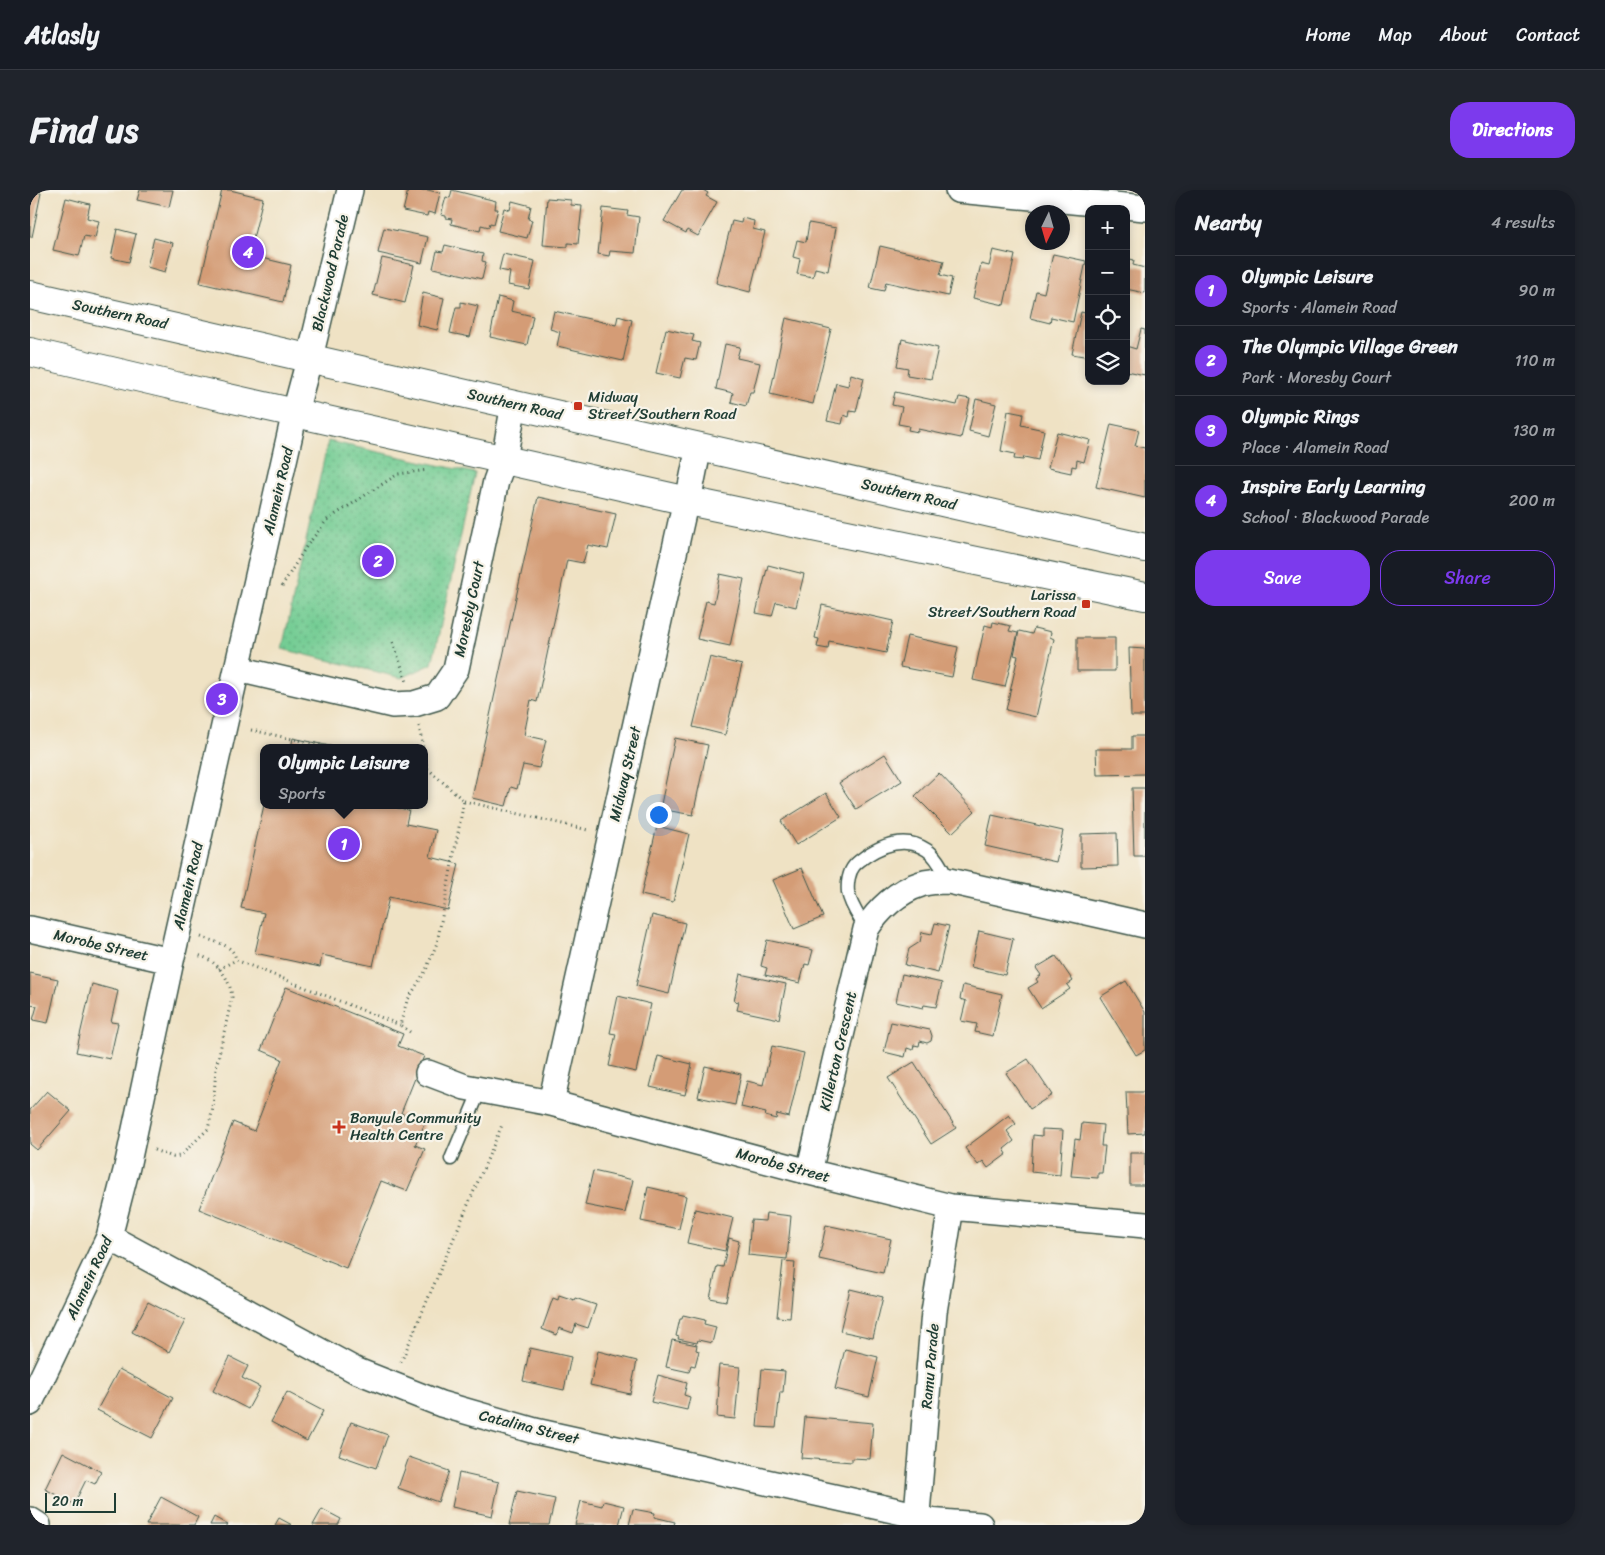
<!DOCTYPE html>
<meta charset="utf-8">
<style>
body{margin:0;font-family:Sriracha,sans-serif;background:#20242c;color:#f1f3f6}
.controls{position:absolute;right:15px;top:15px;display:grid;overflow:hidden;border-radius:10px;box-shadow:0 2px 8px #0003}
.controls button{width:45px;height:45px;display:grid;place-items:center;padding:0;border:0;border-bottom:1px solid #363941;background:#171b24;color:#f1f3f6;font:25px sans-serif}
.compass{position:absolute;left:995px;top:15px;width:45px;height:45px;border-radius:50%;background:#171b24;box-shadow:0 2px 8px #0003;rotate:185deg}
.scale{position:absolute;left:15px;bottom:12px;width:71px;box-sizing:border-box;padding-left:5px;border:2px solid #1f3d34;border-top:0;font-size:14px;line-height:18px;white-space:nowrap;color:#1f3d34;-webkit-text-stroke:4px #f7f3e8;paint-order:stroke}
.you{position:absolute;left:628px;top:624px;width:18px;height:18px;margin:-12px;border:4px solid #fff;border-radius:50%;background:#1a73e8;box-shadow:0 0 0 8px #1a73e833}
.badge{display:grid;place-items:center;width:32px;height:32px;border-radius:50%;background:#7c3aed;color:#fff;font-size:16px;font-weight:700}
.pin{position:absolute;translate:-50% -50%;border:2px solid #fff;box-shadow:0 1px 5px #0006}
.popup{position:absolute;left:230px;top:554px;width:168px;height:65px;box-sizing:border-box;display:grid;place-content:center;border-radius:10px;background:#171b24;filter:drop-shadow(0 1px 4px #0005);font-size:16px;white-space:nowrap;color:#9ea1a6}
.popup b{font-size:19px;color:#f1f3f6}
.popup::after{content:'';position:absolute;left:50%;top:100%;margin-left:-10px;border:10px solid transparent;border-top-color:#171b24}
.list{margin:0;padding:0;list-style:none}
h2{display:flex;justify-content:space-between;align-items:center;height:65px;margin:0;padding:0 20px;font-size:21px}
h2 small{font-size:16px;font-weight:400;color:#9ea1a6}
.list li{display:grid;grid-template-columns:32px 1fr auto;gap:15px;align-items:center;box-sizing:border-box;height:70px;padding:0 20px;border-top:1px solid #363941}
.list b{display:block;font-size:19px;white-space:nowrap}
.list p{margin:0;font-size:16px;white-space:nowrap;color:#9ea1a6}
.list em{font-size:16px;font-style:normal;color:#9ea1a6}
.actions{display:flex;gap:10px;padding:15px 20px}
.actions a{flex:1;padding:11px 0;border:1px solid #7c3aed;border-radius:20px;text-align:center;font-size:18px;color:#7c3aed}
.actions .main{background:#7c3aed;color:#fff}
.icon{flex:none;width:28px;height:28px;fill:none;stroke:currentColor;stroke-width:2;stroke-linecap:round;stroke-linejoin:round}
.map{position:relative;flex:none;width:1115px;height:1335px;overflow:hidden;border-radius:20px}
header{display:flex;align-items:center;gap:30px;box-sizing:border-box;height:70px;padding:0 25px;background:#171b24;border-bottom:1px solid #363941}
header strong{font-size:24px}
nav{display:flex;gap:28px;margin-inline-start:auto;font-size:18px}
.intro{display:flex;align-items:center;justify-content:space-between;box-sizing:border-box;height:120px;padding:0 30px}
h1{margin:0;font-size:35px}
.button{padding:12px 22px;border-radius:20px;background:#7c3aed;color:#fff;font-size:18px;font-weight:700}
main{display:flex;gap:30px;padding:0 30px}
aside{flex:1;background:#171b24;border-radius:20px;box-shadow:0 2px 8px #0003}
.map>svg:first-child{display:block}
.park{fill:url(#park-dots);stroke:#488464}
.building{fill:#d49c76}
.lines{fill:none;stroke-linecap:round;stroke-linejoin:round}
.service-casing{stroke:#3e564a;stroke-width:15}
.minor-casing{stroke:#3e564a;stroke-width:28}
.primary-casing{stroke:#3e564a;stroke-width:30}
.path{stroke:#3e564a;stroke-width:3;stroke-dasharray:1 4;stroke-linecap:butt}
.service{stroke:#fff;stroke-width:12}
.minor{stroke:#fff;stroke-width:25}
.primary{stroke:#fff;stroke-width:28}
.poi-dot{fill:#c8321e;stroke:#f7f3e8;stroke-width:2}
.labels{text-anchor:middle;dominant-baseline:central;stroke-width:4.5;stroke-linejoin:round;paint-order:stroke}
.street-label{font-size:15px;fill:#1f3d34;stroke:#f7f3e8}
.poi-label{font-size:15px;fill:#1f3d34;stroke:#f7f3e8;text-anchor:start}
</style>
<header>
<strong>Atlasly</strong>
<nav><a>Home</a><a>Map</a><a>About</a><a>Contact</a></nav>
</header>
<div class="intro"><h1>Find us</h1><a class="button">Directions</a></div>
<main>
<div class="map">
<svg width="1115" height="1335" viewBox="0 0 1115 1335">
<defs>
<pattern id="park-dots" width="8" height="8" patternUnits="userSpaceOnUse" patternTransform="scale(1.25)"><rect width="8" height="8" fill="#72cc93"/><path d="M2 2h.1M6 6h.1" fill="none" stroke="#5da779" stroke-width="1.8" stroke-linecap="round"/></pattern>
</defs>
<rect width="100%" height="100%" fill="#f7f3e8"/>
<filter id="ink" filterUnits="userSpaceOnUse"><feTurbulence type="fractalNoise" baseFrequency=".02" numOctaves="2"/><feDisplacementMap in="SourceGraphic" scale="10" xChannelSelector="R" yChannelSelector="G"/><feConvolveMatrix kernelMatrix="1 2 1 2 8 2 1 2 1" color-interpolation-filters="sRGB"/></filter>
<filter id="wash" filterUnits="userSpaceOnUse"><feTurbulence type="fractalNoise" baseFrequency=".0096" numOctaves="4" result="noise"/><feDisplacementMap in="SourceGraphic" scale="20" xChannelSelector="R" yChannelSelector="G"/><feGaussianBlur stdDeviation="1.12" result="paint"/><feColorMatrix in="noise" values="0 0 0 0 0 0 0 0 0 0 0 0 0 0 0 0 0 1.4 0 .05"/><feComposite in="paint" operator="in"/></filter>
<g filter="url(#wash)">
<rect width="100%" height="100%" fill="#efe2c4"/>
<path class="park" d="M 298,251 L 445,283 L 402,474 L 372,488 L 252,459 Z"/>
<g id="blocks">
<path class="building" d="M 0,0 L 7,0 L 6,2 L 11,3 L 2,47 L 0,47 Z
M 110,0 L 143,0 L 139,17 L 107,10 Z
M 192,0 L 200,0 L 233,8 L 219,65 L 261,75 L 253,112 L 170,93 Z
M 378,0 L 398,0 L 410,3 L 405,24 L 398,22 L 397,26 L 373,21 Z
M 422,0 L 466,11 L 465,19 L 468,19 L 464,34 L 460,33 L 459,37 L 451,35 L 450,41 L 421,34 L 422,29 L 416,28 L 416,26 L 411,25 L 416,7 L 420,8 Z
M 652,0 L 673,0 L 678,3 L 676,6 L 687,12 L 668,46 L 657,40 L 656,43 L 634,31 Z
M 36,8 L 60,14 L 57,28 L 69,31 L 65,48 L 54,46 L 49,66 L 23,60 Z
M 517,8 L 541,10 L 541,15 L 552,16 L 548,54 L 538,53 L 538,57 L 513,55 Z
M 482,11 L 501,16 L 498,29 L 502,30 L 497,48 L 468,41 L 474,18 L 480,20 Z
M 573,18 L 598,21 L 597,25 L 609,27 L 605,63 L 580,61 L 579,66 L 568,64 Z
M 712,28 L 724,31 L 723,39 L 735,42 L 720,102 L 686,93 L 702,31 L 711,33 Z
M 779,33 L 806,38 L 798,81 L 785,78 L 783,87 L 767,84 L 770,69 L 763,67 L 767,50 L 776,52 Z
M 354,38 L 398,47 L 392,73 L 348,63 Z
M 87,39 L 106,44 L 99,72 L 81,68 Z
M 124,48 L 143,53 L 135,82 L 117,77 Z
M 415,55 L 453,64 L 452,71 L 456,72 L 452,89 L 403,78 L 407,61 L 413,62 Z
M 850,56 L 914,71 L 910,85 L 922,88 L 918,106 L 856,92 L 854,101 L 840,98 Z
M 963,60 L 985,65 L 974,115 L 943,108 L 951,74 L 959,76 Z
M 473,64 L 505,71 L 499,99 L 478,95 L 480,82 L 469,80 Z
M 1023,64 L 1056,71 L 1043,132 L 1021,127 L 1020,133 L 1000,128 L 1006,101 L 1014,103 Z
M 352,68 L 384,75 L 375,113 L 343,105 Z
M 1096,68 L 1104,70 L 1103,75 L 1115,78 L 1115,103 L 1096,99 Z
M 393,103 L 414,108 L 407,140 L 387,135 Z
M 468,107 L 483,111 L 481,121 L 503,126 L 497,155 L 460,147 Z
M 431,112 L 448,116 L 440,147 L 420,143 L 426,117 L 431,117 Z
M 524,121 L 586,135 L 588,126 L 602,130 L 593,171 L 527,156 L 530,142 L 520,139 Z
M 1051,122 L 1059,124 L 1059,167 L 1042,164 Z
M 756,128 L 801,139 L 783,214 L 740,204 Z
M 636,139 L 664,145 L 662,151 L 670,153 L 666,170 L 655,168 L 650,188 L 626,183 Z
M 1111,139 L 1115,140 L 1115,185 L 1096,181 L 1096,156 L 1106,159 Z
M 872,149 L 908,158 L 901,189 L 877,185 L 878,178 L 867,176 Z
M 695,154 L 710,157 L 707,168 L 730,173 L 723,202 L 720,202 L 716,216 L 701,212 L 703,203 L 686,199 Z
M 821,184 L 834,188 L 826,222 L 820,221 L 819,227 L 814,225 L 812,234 L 797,231 L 806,193 L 818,196 Z
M 865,202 L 927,215 L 929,207 L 940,209 L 931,248 L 888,239 L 888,242 L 878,240 L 879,236 L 868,234 L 872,217 L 862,215 Z
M 946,209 L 966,214 L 958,246 L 939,241 Z
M 978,221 L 993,224 L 991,235 L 1014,240 L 1008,270 L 994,267 L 993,270 L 984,269 L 985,264 L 971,261 Z
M 1081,234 L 1109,240 L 1105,256 L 1115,258 L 1115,308 L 1066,297 Z
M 1027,242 L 1060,250 L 1054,272 L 1047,270 L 1046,277 L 1042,276 L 1041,283 L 1018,278 Z
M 508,307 L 586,324 L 578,359 L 558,355 L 553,373 L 537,370 L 507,512 L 501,510 L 494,545 L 516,550 L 509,578 L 493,575 L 487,599 L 481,597 L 476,616 L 442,608 Z
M 738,375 L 774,384 L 766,417 L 746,412 L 742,426 L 726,423 Z
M 690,384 L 714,389 L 700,456 L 667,449 L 676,411 L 684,413 Z
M 792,415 L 863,431 L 856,463 L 799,451 L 798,459 L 787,457 L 789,449 L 785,448 Z
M 963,432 L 981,436 L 979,441 L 988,443 L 975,497 L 943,490 L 955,435 L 962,437 Z
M 1004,438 L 1021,442 L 1020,447 L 1024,449 L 1006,527 L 976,520 L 988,466 L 984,465 L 989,441 L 1002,444 Z
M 877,446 L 928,457 L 922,487 L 870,477 Z
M 1047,448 L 1085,448 L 1085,481 L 1047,481 Z
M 1099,458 L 1115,459 L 1115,526 L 1101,526 Z
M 680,467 L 712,475 L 695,545 L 663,537 Z
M 1102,546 L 1115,546 L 1115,584 L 1067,585 L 1066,559 L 1102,559 Z
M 263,548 L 304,557 L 304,558 L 261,558 Z
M 645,548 L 678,555 L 663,625 L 630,619 Z
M 855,564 L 872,591 L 826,619 L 809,593 Z
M 909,583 L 945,621 L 922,643 L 885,606 Z
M 1102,598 L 1115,598 L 1115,666 L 1104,666 Z
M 796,603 L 811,627 L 766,655 L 751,631 Z
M 234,615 L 367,615 L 367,618 L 379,620 L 376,634 L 406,640 L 400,667 L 429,674 L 418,720 L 359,707 L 343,776 L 292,765 L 290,777 L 225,763 L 234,723 L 211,718 Z
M 962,625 L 1033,641 L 1026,672 L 955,656 Z
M 627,636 L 659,644 L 643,712 L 611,705 Z
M 1087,643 L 1088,676 L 1051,677 L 1051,644 Z
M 772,678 L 793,727 L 764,739 L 743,690 Z
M 622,725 L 655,733 L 639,804 L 606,796 Z
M 905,733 L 919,736 L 908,783 L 875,775 L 879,759 L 890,752 L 892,742 L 902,744 Z
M 949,741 L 983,749 L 975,785 L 941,777 Z
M 737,750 L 783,760 L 779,775 L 775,774 L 770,793 L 735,785 L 737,778 L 731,776 Z
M 1026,766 L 1043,791 L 1037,795 L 1040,799 L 1011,818 L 998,798 L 1008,792 L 1006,789 L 1011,785 L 1006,778 Z
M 0,783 L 28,789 L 18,833 L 3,830 L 7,816 L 0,815 Z
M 710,784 L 756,794 L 749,829 L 707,820 L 709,812 L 704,811 Z
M 872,784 L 912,793 L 906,817 L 894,815 L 893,818 L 866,812 Z
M 1096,791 L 1115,822 L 1115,860 L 1106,865 L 1070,807 Z
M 62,794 L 88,801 L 81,832 L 88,833 L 80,869 L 46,862 Z
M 933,795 L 972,804 L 963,846 L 945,842 L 947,834 L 931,831 L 936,811 L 930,809 Z
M 256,797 L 373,844 L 368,856 L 394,866 L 371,923 L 395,933 L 385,955 L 395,959 L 377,1001 L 351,991 L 316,1078 L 169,1019 L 203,932 L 224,941 L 252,869 L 231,860 Z
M 588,806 L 621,814 L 606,882 L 579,876 L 586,844 L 580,843 Z
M 861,832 L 900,840 L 902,846 L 901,851 L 897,853 L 890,851 L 889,856 L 884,855 L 883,860 L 877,858 L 875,867 L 854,862 Z
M 742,856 L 774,863 L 759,927 L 747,924 L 746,929 L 735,926 L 736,923 L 711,917 L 717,891 L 733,895 Z
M 628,866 L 662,874 L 655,905 L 620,897 Z
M 998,869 L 1022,905 L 1000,919 L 976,883 Z
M 884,872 L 926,938 L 901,954 L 858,888 Z
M 675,876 L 711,884 L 705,915 L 668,907 Z
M 17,901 L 41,921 L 7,960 L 0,954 L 0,920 Z
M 1096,902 L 1115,902 L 1115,943 L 1098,944 Z
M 979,925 L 986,934 L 977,941 L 984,951 L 974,959 L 977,964 L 958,978 L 953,971 L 948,975 L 935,958 Z
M 1052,933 L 1073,935 L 1071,956 L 1075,956 L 1072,983 L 1068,983 L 1068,988 L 1041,986 L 1045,949 L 1050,950 Z
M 1012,939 L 1033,940 L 1030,985 L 1001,982 L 1003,945 L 1012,946 Z
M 1100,963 L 1115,963 L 1115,995 L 1100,995 Z
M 563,981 L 603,990 L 595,1023 L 555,1015 Z
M 618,997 L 656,1006 L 649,1039 L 611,1031 Z
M 665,1019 L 703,1028 L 695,1061 L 657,1053 Z
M 736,1023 L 761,1026 L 757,1069 L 718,1065 L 721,1030 L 735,1031 Z
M 796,1035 L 861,1049 L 853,1083 L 789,1069 Z
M 699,1048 L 709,1051 L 696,1111 L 680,1108 L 687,1076 L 693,1077 Z
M 753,1071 L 765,1072 L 760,1128 L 747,1127 Z
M 820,1099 L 853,1107 L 843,1148 L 810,1141 Z
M 529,1105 L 544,1110 L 545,1108 L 566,1115 L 558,1138 L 546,1134 L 543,1143 L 529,1138 L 527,1145 L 512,1139 L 523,1108 L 528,1110 Z
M 118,1112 L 155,1131 L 139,1162 L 102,1142 Z
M 653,1125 L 675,1130 L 674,1134 L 686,1137 L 682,1153 L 668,1150 L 667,1153 L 648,1149 L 649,1147 L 646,1146 L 650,1129 L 652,1129 Z
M 642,1150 L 667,1155 L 666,1160 L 669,1161 L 665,1176 L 661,1175 L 659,1182 L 636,1177 Z
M 500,1158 L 541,1167 L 534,1200 L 493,1191 Z
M 815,1159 L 848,1167 L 839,1207 L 805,1199 Z
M 568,1161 L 607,1171 L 600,1204 L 560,1195 Z
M 200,1167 L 218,1176 L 212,1188 L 230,1197 L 218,1219 L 183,1201 Z
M 689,1175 L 710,1177 L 705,1229 L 687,1227 L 689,1197 L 687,1196 Z
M 89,1179 L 143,1208 L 122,1248 L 67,1220 Z
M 732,1179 L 755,1181 L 753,1202 L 750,1202 L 746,1238 L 727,1237 Z
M 628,1185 L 657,1193 L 654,1205 L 660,1207 L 657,1220 L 621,1212 Z
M 257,1202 L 293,1221 L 277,1251 L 241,1232 Z
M 775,1227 L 843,1233 L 840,1269 L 822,1268 L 822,1272 L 771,1268 Z
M 321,1232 L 358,1245 L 346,1278 L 309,1265 Z
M 33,1262 L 71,1282 L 65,1294 L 56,1290 L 44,1314 L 15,1299 Z
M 379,1267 L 419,1281 L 408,1312 L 368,1298 Z
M 429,1283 L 469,1292 L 462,1326 L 422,1317 Z
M 487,1301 L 525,1309 L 519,1335 L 479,1335 Z
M 131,1307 L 168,1327 L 164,1335 L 116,1335 Z
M 551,1311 L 572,1316 L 573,1311 L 594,1316 L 589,1335 L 545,1335 Z
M 292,1319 L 311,1329 L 308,1335 L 283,1335 Z
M 603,1319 L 625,1323 L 624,1327 L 645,1332 L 644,1335 L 599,1335 Z
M 184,1327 L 198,1335 L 180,1335 Z
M 249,1328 L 262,1335 L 245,1335 Z"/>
</g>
</g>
<g filter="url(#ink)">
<use href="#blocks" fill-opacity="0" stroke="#3e564a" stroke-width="1"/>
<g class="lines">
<g class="service-casing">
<path id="service" d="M 836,739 C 830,728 820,715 818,702 C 817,693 819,682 824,676 C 827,672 832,669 836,666 C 854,654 876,646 897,660 C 908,667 913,681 919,691
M 421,969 L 450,900"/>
</g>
<g class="minor-casing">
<path id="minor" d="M 928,0 L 1115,18
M 208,479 L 363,515 L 384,514 L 407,507 L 426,479 L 466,291 L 474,269 L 484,214
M 0,739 L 141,771
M 398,883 L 435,897 L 521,913 L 779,982 L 921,1017 L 1115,1035
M 521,913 L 653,323 L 658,311 L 669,256
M 779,982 L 836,739 C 848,720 868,701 891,694 C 900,691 909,691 919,691 L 1115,735
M 79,1047 L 325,1180 L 411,1214 L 505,1241 L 872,1322 L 897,1331 L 950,1335
M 0,1213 L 79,1047 L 97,977 L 141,771 L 265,222 L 282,159 L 320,0
M 0,1330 L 8,1335
M 886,1335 L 904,1122 L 921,1017"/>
</g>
<g class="primary-casing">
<path id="primary" d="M 0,105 C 372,186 743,273 1115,358
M 0,162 L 145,196 L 658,311 L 1115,406"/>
</g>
<path class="path" d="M 252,396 L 276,357 L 297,330 L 368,284 L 398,280
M 363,452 L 377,492
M 389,536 L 393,558
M 221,540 L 304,558
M 434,611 L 558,640
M 171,747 C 184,752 204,754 206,770
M 189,779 L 206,770 L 370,835
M 380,842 L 370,835 L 377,811 L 396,780 L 407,753 L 434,611 L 397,578 L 394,562
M 124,960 L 143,967 L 150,966 L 178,939 L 183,918 L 186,878 L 202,807 C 200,788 186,769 167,765
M 371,1172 L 472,935"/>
<use href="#service" class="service"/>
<use href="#minor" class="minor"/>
<use href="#primary" class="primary"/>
</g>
</g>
<g class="poi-dot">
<rect x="543" y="211" width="10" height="10" rx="2.5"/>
<rect x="1051" y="409" width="10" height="10" rx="2.5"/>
<path d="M306.5 929.5h5v5h5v5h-5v5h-5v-5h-5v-5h5z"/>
</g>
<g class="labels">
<g class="street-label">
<text transform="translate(300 83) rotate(-77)">Blackwood Parade</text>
<text transform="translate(90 124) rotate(12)">Southern Road</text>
<text transform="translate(485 214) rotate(13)">Southern Road</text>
<text transform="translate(248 301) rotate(-77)">Alamein Road</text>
<text transform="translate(879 304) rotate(13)">Southern Road</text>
<text transform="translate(439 419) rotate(-78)">Moresby Court</text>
<text transform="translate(595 584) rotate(-77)">Midway Street</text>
<text transform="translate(158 696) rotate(-77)">Alamein Road</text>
<text transform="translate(71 755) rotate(13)">Morobe Street</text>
<text transform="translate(808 861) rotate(-77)">Killerton Crescent</text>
<text transform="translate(753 975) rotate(15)">Morobe Street</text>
<text transform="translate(59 1088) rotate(-65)">Alamein Road</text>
<text transform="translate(900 1176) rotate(-85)">Ramu Parade</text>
<text transform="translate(499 1237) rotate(14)">Catalina Street</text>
</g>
<g class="poi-label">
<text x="558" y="207">Midway<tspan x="558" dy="17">Street/Southern Road</tspan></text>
<text x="1046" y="405" text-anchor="end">Larissa<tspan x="1046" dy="17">Street/Southern Road</tspan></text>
<text x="320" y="928">Banyule Community<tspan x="320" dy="17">Health Centre</tspan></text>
</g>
</g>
</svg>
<div class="controls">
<button>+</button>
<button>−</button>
<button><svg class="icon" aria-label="locate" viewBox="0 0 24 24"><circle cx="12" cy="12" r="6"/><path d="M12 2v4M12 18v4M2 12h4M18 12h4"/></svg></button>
<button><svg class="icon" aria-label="layers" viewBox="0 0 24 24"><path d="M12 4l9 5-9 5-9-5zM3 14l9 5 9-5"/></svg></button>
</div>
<svg class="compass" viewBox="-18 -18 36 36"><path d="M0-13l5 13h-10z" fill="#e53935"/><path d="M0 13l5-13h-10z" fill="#9ea1a6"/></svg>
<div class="scale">20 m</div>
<div class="you"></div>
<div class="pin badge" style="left:314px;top:654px">1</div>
<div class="popup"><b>Olympic Leisure</b>Sports</div>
<div class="pin badge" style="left:348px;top:371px">2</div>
<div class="pin badge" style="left:192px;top:509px">3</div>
<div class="pin badge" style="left:218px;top:62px">4</div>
</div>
<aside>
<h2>Nearby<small>4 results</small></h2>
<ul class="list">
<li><span class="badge">1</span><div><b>Olympic Leisure</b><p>Sports · Alamein Road</p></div><em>90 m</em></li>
<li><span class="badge">2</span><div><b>The Olympic Village Green</b><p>Park · Moresby Court</p></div><em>110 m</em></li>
<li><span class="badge">3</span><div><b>Olympic Rings</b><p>Place · Alamein Road</p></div><em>130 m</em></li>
<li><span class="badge">4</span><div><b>Inspire Early Learning</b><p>School · Blackwood Parade</p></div><em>200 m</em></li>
</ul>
<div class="actions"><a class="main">Save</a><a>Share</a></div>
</aside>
</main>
